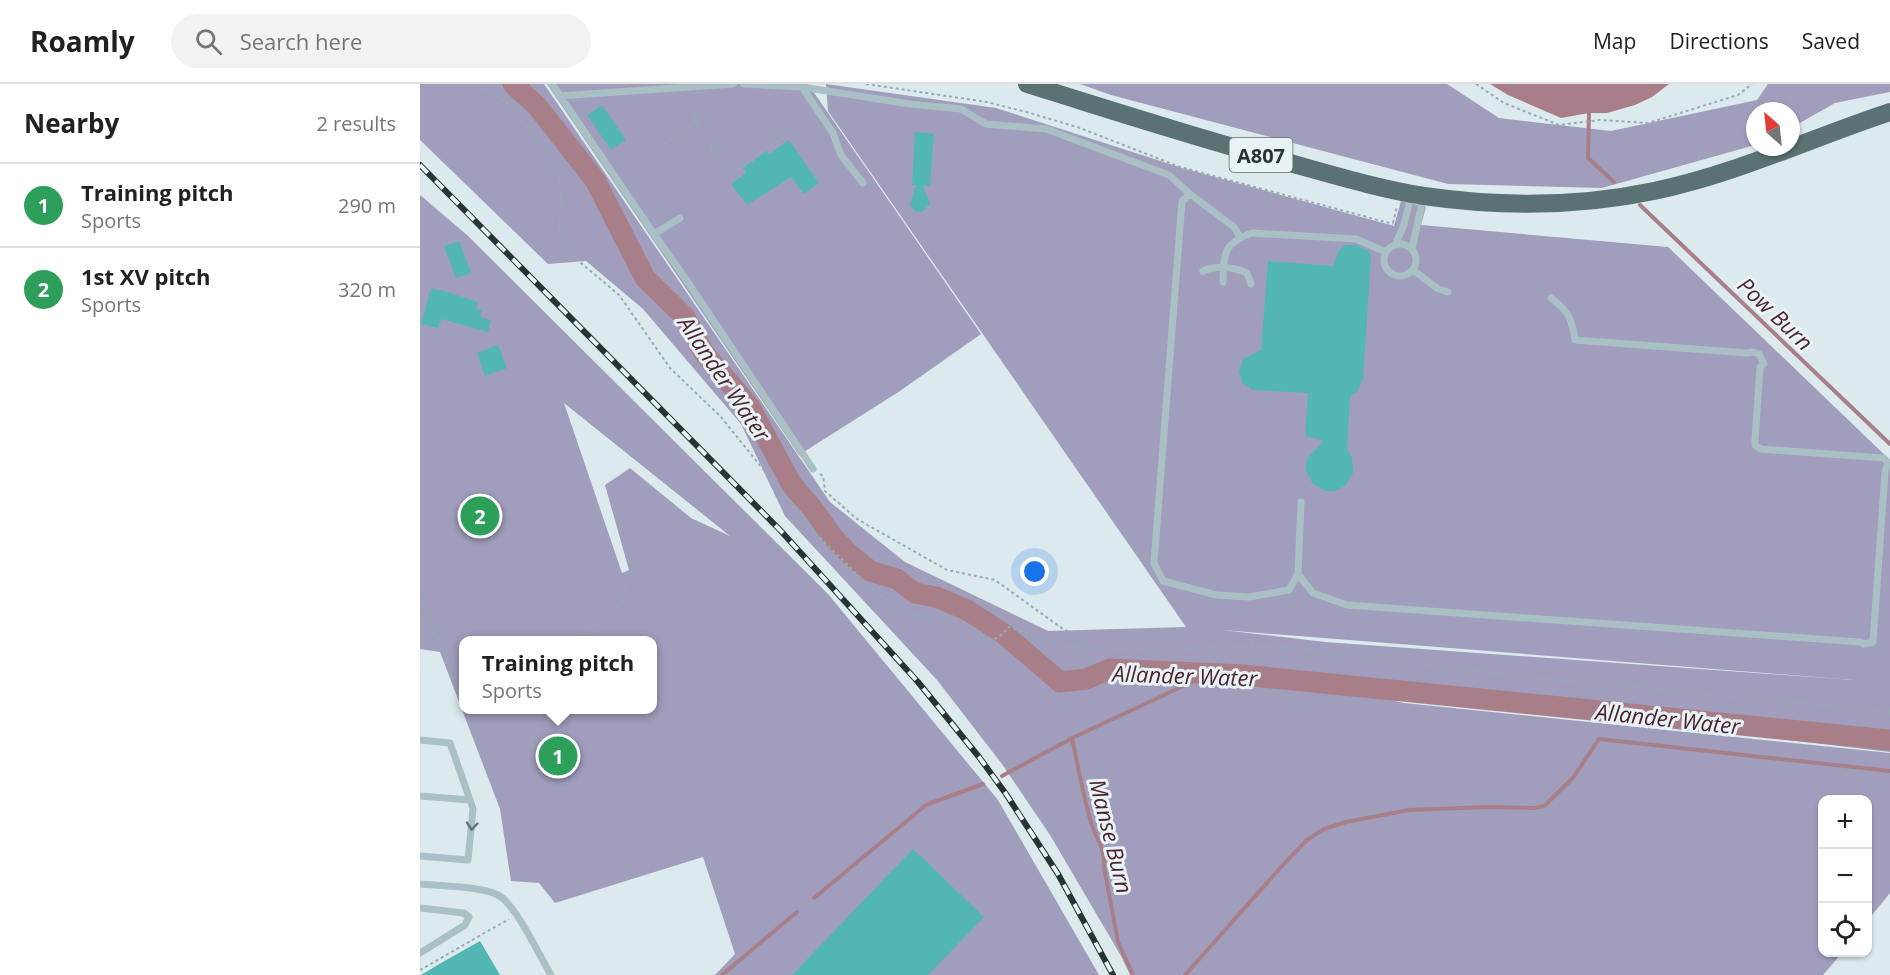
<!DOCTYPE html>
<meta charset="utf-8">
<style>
body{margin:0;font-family:"Open Sans",sans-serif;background:#f2f2f2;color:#202124}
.controls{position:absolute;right:18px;bottom:18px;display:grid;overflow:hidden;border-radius:12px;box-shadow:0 2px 4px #0004}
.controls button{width:54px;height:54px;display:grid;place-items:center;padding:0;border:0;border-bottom:2px solid #e0e0e0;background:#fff;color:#202124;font:30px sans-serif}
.compass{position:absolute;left:1326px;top:18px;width:54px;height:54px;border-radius:50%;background:#fff;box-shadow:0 2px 4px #0004;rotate:333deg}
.you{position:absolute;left:615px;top:488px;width:21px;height:21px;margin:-15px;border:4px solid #fff;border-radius:50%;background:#1a73e8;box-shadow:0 0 0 9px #1a73e833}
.badge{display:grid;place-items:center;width:39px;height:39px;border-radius:50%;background:#4f232c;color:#fff;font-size:20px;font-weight:700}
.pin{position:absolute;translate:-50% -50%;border:3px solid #fff;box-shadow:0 2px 6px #0006}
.popup{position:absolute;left:39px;top:552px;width:198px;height:78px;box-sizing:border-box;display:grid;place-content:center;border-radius:12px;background:#fff;filter:drop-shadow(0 2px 4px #0005);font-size:20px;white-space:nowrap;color:#757577}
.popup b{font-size:22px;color:#202124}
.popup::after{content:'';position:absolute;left:50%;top:100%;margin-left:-12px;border:12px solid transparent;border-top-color:#fff}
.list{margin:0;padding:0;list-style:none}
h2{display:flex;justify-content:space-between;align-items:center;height:78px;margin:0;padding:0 24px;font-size:26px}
h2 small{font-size:20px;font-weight:400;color:#757577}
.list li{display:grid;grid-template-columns:39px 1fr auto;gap:18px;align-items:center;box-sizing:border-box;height:84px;padding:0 24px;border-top:2px solid #e0e0e0}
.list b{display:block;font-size:22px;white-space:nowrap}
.list p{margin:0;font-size:20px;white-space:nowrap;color:#757577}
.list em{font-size:20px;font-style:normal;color:#757577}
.icon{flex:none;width:33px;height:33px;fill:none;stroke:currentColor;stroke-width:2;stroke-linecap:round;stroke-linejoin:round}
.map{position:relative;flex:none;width:1470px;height:891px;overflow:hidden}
header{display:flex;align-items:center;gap:36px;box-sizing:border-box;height:84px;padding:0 30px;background:#fff;border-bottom:2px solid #e0e0e0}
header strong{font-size:28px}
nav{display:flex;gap:33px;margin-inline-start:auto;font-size:21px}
.search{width:420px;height:54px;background:#f2f2f2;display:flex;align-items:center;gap:15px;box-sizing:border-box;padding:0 21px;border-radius:33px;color:#757577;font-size:22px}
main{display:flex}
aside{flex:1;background:#fff}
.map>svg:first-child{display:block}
.green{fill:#a09ebc;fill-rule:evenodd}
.water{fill:#a87f88}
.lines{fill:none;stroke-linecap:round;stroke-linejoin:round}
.stream{stroke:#a87f88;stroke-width:4}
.river{stroke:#a87f88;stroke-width:21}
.building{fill:#52b6b3}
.path{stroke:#94acb0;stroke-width:2;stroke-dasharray:3 3;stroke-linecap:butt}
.lane{stroke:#a9c0c5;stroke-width:7}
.primary{stroke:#5b7273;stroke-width:18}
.rail-casing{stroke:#283333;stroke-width:6}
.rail{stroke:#e8f3f7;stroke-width:4;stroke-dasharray:11;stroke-linecap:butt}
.oneway{stroke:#627275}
.labels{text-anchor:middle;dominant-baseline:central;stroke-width:6;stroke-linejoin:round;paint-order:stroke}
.shield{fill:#e8f3f7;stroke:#626d6e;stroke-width:1.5}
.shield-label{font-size:20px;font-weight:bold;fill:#283333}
.water-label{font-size:22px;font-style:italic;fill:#4f232c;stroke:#e8f3f7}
</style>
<header>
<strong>Roamly</strong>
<div class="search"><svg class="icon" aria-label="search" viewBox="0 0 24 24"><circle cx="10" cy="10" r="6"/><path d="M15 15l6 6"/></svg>Search here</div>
<nav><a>Map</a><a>Directions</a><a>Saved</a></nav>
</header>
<main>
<aside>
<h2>Nearby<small>2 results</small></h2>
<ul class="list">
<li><span class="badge" style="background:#2e9e5b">1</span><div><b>Training pitch</b><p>Sports</p></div><em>290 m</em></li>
<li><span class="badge" style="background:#2e9e5b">2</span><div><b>1st XV pitch</b><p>Sports</p></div><em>320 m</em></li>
</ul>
</aside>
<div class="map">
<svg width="1470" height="891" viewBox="0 0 1470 891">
<rect width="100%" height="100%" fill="#dceaee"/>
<path class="green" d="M 0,0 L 124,0 L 410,418 L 485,478 L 628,547 L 766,543 L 408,27 L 406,0 L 576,24 L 762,84 L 974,142 L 981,117 L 1006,123 L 1001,141 L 1248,163 L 1470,376 L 1470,668 L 908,602 L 984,619 L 1470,669 L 1470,809 L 1448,836 L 1448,716 L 1402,716 L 1402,868 L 1422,869 L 1403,891 L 710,891 L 701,872 L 630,751 L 582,680 L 517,596 L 365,432 L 321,340 L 223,225 L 166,177 L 128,180 L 0,56 ZM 802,546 L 1433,596 L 905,558 Z
M 127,0 L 388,0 L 561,250 L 480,307 L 379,371 Z
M 660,0 L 1027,0 L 1079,34 L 1191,47 L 1337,16 L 1348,0 L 1470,0 L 1470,8 L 1415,19 L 1371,44 L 1371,27 L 1335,27 L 1335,61 L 1182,104 L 1028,100 L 691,11 Z
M 0,111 L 47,151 L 408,510 L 578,716 L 679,891 L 295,891 L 315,870 L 283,773 L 135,819 L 119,799 L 91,797 L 80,725 L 20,568 L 0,565 ZM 144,319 L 310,452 L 271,434 L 210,384 L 185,401 L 209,486 L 202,489 ZM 44,556 L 232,556 L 232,626 L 44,626 Z"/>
<path class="water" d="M 1070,0 L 1249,0 L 1232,13 L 1215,21 L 1187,29 L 1169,29 L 1141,34 L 1088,11 Z"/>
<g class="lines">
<path class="stream" d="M 1169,29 L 1168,74 L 1194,98
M 1220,121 L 1470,360
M 652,654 C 658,682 663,711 671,738 C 676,756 685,761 684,783 L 698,858 L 713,891
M 582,692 L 652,654 L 789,590
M 394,814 L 506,721 L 563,700
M 302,891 L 377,828
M 765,891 L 861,783 L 887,756 L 904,745 L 926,738 L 989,726 L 1068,723 L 1115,724 L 1124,722 L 1153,694 L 1179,655 L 1470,687"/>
<path class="river" d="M 93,0 L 117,22 L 175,96 L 225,194 L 265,233 L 284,269 L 330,323 L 372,401 L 393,425 L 412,452 L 428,469 L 450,487 L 477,495 L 495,509 L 516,513 L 547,526 L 584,550 L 640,598 L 666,595 L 690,585 L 823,591 L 1470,656"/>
</g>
<path class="building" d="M 182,21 L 206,56 L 191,66 L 167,31 Z
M 495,48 L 514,50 L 510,102 L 503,102 L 510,120 L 502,128 L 495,127 L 490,121 L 496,101 L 492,101 Z
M 369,56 L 399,99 L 384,110 L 371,93 L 327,121 L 311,100 L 326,89 L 323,84 L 347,67 L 349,70 Z
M 39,157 L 51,189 L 36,194 L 24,162 Z
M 925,161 L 935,161 L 948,166 L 951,171 L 943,296 L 937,308 L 930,312 L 927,366 L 932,374 L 933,389 L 925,402 L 915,407 L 906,407 L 893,400 L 886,387 L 887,374 L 904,357 L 885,352 L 888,309 L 833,306 L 822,299 L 819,287 L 823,275 L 841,266 L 848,177 L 913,182 L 919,166 Z
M 11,204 L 21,207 L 21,206 L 58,218 L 56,225 L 62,226 L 60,233 L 71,236 L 68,248 L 21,235 L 18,244 L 1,240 Z
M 78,261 L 87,284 L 65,292 L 57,269 Z
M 493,765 L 564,833 L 508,891 L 372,891 Z
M 60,857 L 80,891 L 1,891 L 21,879 Z"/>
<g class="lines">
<path class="path" d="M 48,0 L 63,5 L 86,18 L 104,39 L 132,77 L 139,91 L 141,113 L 139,148 L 144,161 L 154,173 L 199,211 L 250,284 L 301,333 L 393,447 L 454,507 L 481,525 L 504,534 L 540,556 L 555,557 L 578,554 L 589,543 L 639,561 L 668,564 L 742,567 L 800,562 L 863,563 L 1116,594 L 1217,603 L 1470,628
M 446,0 L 567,18 L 610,29 L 660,44 L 760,83 L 973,140
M 1056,0 L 1084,19 L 1139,41 L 1180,36 L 1228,39 L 1318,11 L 1332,0
M 272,11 L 276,39 L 312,89 L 361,55
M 343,37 L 346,34 L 361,55 L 368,55
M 290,65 L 297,63
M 215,81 L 316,9
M 973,139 L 977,122
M 400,390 L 403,392 L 405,407 L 437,435 L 527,486 L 575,496 L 643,545 L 661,554 L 668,564
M 0,508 L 37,600 L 44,597
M 0,544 L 17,552
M 147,556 L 165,549 L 200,521 L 213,485
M 0,886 L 89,835"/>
<path class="lane" d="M 132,0 L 234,150 L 260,134
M 324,0 L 382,3 L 413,49 L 421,71 L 443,99
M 382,3 L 490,20 L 541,25 L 566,40 L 626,45 L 749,91 L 770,110 L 814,143 L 820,153
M 139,12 L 313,0
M 770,110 L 762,117 L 734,479 L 743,497 L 796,511 L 829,513 L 869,506 L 878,490 L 893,509 L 927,521 L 1440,558 L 1444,560 L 1453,558 L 1465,388 L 1468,379 L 1464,374 L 1341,365 L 1335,361 L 1335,356 L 1340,283 L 1344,280 L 1339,270 L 1333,268 L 1327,269 L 1155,256 C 1152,234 1148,227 1131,214
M 234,150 L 265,194 L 393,385
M964 176a16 16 0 1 1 32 0a16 16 0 1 1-32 0Z
M 975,161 L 984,141 L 991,112
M 992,165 L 1003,114
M 993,186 L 1018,205 L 1028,208
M 783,187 C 797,181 814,183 827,189 L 831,200
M 803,198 C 804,170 803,159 832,149 L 936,155 L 966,168
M 878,490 L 881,418
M 0,656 L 30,659 L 50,716
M 0,712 L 50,716 L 53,725 L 48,776 L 0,772
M 0,800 C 20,802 60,802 78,811 C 95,819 120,873 131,891
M 0,824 L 44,829 L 49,833 L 45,841 L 0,869"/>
<path class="primary" d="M 607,0 C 691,26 774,53 859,76 C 907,89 955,104 1004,112 C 1080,123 1158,123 1234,107 C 1316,90 1391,54 1470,28"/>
<g class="rail-casing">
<path id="rail" d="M 0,81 L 360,446 L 498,598 L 559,673 L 586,710 L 638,790 L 693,891"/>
</g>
<use href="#rail" class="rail"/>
</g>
<defs><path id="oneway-chevron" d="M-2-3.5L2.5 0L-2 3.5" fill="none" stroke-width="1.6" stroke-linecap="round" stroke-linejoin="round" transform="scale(1.5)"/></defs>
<use class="oneway" href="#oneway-chevron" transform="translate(52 742) rotate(95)"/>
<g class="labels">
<rect class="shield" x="809.5" y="54" width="63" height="34" rx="4.5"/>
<g class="shield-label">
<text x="841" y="71">A807</text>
</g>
<g class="water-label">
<text transform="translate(1356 229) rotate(44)">Pow Burn</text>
<text transform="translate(305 294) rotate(56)">Allander Water</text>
<text transform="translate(765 591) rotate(2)">Allander Water</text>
<text transform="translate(1248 634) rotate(6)">Allander Water</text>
<text transform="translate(692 752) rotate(76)">Manse Burn</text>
</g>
</g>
</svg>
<div class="controls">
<button>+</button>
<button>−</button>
<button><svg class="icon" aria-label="locate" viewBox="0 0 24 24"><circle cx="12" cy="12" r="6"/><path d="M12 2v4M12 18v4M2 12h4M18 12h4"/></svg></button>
</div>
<svg class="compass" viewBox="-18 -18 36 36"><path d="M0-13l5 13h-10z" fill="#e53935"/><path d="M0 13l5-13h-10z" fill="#757577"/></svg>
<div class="you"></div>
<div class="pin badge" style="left:138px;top:672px;background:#2e9e5b">1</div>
<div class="popup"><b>Training pitch</b>Sports</div>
<div class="pin badge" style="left:60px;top:432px;background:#2e9e5b">2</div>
</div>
</main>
